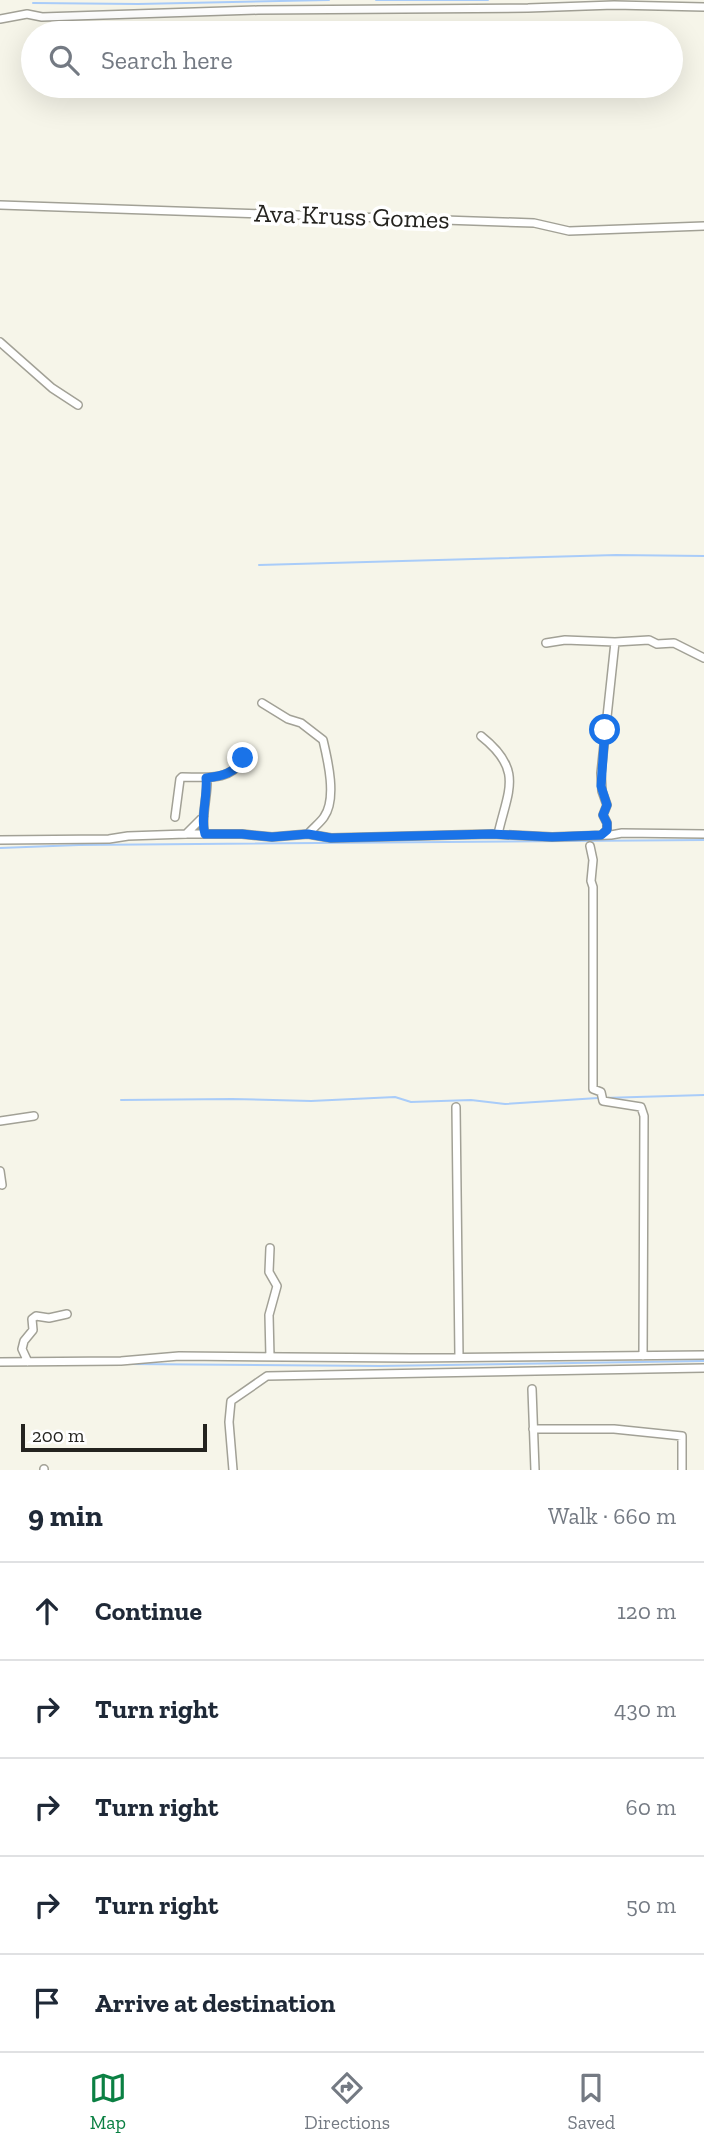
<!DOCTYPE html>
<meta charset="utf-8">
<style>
body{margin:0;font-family:"Zilla Slab",serif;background:#f6f6f7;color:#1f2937}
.scale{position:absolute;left:21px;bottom:18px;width:186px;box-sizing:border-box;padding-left:7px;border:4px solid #24231f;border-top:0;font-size:19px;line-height:24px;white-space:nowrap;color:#24231f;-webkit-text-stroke:5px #fff;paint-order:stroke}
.stop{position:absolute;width:21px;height:21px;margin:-16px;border:5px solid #1a73e8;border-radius:50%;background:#fff}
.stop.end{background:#1a73e8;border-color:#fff;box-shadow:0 2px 7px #0008}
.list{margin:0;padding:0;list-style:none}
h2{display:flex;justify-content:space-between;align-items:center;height:91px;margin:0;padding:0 28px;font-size:30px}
h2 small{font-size:23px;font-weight:400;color:#747a83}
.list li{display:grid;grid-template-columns:46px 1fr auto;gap:21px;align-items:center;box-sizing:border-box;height:98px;padding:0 28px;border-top:2px solid #e0e1e3}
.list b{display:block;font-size:26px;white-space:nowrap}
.list em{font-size:23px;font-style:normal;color:#747a83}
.icon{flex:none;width:38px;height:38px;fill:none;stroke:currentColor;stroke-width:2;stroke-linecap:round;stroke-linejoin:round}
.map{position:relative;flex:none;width:704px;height:1470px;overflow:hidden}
.search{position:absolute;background:#fff;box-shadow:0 7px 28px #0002;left:21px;right:21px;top:21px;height:77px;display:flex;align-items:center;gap:18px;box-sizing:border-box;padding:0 24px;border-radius:38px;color:#747a83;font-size:26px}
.sheet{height:581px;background:#fff}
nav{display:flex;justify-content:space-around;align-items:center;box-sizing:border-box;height:98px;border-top:2px solid #e0e1e3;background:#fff;font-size:19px;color:#747a83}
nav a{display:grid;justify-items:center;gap:4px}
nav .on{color:#0b8043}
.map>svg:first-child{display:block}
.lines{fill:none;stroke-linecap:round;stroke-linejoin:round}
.stream{stroke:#a9ccf9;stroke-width:2}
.minor-casing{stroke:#a2a196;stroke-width:10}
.minor{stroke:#fff;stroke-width:7}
.route{stroke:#1a73e8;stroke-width:9}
.labels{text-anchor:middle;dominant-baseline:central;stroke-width:7;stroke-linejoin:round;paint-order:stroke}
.street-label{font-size:26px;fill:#24231f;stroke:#fff}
</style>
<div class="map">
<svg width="704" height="1470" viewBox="0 0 704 1470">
<rect width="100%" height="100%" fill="#f6f5e9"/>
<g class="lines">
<path class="stream" d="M 376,0 L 488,0
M 33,3 L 138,4 L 329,0
M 259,565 L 616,555 L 704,556
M 0,848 L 79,845 L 704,840
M 603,1098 L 704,1095
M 121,1100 L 232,1099 L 311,1101 L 395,1097 L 411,1102 L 471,1100 L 505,1104 L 598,1098
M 127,1364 L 380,1366 L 704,1361"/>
<g class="minor-casing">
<path id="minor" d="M 0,19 L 27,14 L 42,17 L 258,10 L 528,8 L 614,5 L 704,7
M 0,205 L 534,223 L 569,231 L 704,226
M 0,342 L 52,388 L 78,405
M 615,642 L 649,640 L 657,644 L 674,643 L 704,658
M 546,643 L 565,640 L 615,642 L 601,773 L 602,791 L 607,805 L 603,815 L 607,823 L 607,830 L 602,835
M 262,703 L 288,719 L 301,723 L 323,740 C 328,761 337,799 324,817 C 320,823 313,828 308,834
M 481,736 C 524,770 508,790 498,834
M 175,817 L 180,779 L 182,777 C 204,777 232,782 243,758
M 186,834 L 204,816
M 205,834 C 200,821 208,795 207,778
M 0,840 L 109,839 L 128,836 L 186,834 L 242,834 L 272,837 L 308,834 L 331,838 L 492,834 L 552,837 L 611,835 L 622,833 L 704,834
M 590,846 L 593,860 L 591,881 L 593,887 L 593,1089 L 601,1092 L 603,1101 L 641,1107 L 644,1116 L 643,1356
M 456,1107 L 459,1357
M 0,1121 L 34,1116
M 0,1171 L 2,1185
M 270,1357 L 269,1315 L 277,1286 L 269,1272 L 270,1248
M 0,1362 L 121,1361 L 179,1356 L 411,1358 L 704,1355
M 28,1362 L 22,1349 L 24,1341 L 33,1330 L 32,1319 L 36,1316 L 49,1318 L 67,1314
M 532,1389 L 535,1470
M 533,1429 L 614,1429 L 682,1436 L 682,1470
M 44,1470 L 44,1469
M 233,1470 L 229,1422 L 231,1401 L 267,1376 L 704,1368"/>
</g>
<use href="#minor" class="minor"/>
</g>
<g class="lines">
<path class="route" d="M 243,758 C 236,773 222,776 206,778 C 208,796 200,819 205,834 L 242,834 L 272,837 L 308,834 L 331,838 L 492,834 L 552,837 L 601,835 L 607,830 L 607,823 L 603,815 L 607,805 L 601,786 L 605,730"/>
</g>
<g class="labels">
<g class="street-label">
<text transform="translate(352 216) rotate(2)">Ava Kruss Gomes</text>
</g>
</g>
</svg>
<div class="scale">200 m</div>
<div class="stop" style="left:605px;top:730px"></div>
<div class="stop end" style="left:243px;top:758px"></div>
<div class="search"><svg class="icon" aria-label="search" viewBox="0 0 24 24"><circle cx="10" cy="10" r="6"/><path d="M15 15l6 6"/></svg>Search here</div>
</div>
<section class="sheet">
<h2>9 min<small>Walk · 660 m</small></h2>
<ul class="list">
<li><svg class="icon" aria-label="ahead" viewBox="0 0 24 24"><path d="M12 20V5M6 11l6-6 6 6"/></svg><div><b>Continue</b></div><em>120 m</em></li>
<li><svg class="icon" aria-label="right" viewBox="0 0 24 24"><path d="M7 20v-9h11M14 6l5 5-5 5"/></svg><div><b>Turn right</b></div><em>430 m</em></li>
<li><svg class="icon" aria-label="right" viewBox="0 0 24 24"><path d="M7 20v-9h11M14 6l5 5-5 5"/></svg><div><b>Turn right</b></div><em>60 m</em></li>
<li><svg class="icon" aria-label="right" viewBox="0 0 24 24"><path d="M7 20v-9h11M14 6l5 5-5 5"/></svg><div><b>Turn right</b></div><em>50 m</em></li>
<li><svg class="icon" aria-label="arrive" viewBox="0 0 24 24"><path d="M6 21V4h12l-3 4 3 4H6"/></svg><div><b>Arrive at destination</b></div></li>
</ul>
</section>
<nav>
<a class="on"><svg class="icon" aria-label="map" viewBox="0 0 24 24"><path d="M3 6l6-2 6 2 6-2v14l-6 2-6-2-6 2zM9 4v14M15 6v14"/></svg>Map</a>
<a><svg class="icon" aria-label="directions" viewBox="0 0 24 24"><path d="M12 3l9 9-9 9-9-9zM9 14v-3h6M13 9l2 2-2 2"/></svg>Directions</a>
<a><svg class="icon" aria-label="saved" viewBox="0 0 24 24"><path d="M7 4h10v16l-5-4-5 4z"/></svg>Saved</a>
</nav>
